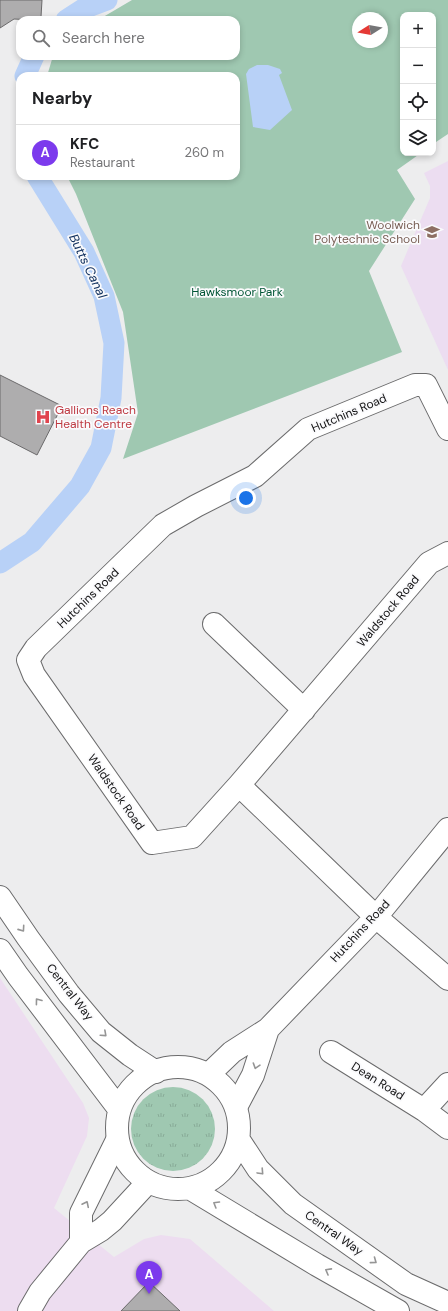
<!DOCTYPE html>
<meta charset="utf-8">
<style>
body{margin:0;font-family:"DM Sans",sans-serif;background:#f6f6f6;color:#202124}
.controls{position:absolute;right:12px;top:12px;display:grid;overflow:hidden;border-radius:8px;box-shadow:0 2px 6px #0003}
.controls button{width:36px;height:36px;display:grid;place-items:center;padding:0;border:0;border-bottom:1px solid #e0e0e0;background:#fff;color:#202124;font:20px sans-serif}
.compass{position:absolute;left:352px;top:12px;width:36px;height:36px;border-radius:50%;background:#fff;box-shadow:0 2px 6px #0003;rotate:259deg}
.you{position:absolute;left:246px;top:498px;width:14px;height:14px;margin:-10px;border:3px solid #fff;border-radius:50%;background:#1a73e8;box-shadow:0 0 0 6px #1a73e833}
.badge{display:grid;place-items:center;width:26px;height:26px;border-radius:50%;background:#7c3aed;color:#fff;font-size:13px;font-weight:700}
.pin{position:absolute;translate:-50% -33px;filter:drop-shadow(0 1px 2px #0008)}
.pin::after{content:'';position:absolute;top:21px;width:14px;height:12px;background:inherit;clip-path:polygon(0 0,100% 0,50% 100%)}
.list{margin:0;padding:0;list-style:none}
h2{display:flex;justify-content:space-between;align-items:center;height:52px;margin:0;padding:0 16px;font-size:17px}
h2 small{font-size:13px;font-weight:400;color:#757577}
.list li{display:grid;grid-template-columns:26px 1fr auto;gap:12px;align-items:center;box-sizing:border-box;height:56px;padding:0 16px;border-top:1px solid #e0e0e0}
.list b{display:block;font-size:15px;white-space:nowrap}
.list p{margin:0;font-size:13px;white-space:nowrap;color:#757577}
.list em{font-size:13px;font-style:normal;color:#757577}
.icon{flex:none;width:22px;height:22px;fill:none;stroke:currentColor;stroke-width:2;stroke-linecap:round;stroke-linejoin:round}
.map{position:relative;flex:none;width:448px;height:1311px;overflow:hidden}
.search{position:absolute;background:#fff;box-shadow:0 2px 6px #0003;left:16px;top:16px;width:224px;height:44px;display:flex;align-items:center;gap:10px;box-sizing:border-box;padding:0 14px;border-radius:12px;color:#757577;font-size:15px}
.panel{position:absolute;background:#fff;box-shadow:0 2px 6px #0003;left:16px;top:72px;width:224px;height:108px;border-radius:12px}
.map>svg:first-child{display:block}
.commercial{fill:#edddf0}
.education{fill:#ecddf1}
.grass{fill:url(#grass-tufts)}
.green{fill:#9fc8b1;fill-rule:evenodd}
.water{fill:#b8d1f7}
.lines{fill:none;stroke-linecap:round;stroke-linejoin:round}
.canal{stroke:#b8d1f7;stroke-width:21}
.building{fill:#aeadae;stroke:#6b6a6b}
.minor-casing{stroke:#6b6b6c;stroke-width:24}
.major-casing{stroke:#6b6b6c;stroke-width:24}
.minor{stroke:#fff;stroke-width:22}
.major{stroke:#fff;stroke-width:22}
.oneway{stroke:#959595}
.labels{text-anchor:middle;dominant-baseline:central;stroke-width:3.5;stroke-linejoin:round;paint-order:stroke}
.education-label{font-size:12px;fill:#785e54;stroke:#fafafc;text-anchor:end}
.park-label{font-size:12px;fill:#005535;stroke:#fafafc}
.health-label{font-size:12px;fill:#be3a42;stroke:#fafafc;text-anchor:start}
.street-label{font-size:12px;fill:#131314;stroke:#fafafc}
.water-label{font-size:13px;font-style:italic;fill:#143361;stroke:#fafafc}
</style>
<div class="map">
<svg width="448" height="1311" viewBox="0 0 448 1311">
<defs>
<pattern id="grass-tufts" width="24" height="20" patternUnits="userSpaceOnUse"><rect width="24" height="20" fill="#9fc8b1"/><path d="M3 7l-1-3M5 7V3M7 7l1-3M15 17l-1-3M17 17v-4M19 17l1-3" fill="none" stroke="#88ab97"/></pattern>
</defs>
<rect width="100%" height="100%" fill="#ededee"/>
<path class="commercial" d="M 0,978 L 83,1103 L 89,1118 L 87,1136 L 54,1208 L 114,1257 L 144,1239 L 161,1235 L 190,1239 L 274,1311 L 0,1311 Z"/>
<path class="education" d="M 448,161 L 448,370 L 401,266 L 430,198 L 430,186 L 424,173 Z"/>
<path class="grass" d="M131 1129a42 42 0 1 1 84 0a42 42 0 1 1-84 0Z"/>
<path class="green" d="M 132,0 L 448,0 L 448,134 L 433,144 L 433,15 L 403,15 L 403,153 L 421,153 L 397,170 L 415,199 L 369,271 L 402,352 L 123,459 L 138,413 L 123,312 L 76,194 L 67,176 L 236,176 L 236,76 L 47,76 L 53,56 L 236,56 L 236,20 L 98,20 ZM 358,18 L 382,18 L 382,42 L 358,42 Z"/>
<path class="water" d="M 257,65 L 268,65 L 280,69 L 282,73 L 279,75 L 292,110 L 270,130 L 253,127 L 246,74 L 249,69 Z"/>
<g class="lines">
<path class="canal" d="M 66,20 L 83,9 L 107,0
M 25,76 L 34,56
M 0,563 L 32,542 L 80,486 L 101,448 L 111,398 L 114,343 L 104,296 L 84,252 L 37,176"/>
</g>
<path class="building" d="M 0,0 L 42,0 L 41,17 L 35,20 L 14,19 L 0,28 Z
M 0,375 L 62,406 L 37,455 L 0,436 Z
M 149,1282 L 180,1311 L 121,1311 Z"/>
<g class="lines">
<g class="minor-casing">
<path id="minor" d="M 448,553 L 429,563 L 239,785 L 376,917 L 448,979
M 214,624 L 304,710
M 239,785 L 192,837 L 152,843 L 34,675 L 28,660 L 36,648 L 163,525 L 196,506 L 255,476 L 308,429 L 415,385 L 426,385 L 448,429
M 331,1052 L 424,1110 L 448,1084
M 209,1074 L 232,1052 L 268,1029 L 376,917 L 448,829
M 236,1107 L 253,1075 L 268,1029
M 424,1110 L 448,1128
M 81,1242 L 81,1213 L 117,1140
M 29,1311 L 40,1292 L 81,1242 L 101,1230 L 112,1221 L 148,1182"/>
</g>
<g class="major-casing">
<path id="major" d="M 0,897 L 28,938 L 69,994 L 101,1032 L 130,1055 L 156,1072
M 0,950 L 18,976 L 119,1109
M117 1128a61 61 0 1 1 122 0a61 61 0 1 1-122 0Z
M 239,1140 L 258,1169 L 293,1204 L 406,1284 L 448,1303
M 191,1189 L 317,1265 L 398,1311"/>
</g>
<use href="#minor" class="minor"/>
<use href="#major" class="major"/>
</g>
<defs><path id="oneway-chevron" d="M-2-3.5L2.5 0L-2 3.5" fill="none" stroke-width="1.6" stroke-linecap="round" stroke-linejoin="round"/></defs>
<g class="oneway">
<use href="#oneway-chevron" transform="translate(22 929) rotate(55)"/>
<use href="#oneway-chevron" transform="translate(38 1001) rotate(-127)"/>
<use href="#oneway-chevron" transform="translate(104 1034) rotate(42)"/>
<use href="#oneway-chevron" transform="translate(256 1066) rotate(108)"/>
<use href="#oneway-chevron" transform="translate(261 1172) rotate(47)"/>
<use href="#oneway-chevron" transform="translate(86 1204) rotate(-64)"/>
<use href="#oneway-chevron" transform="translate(216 1204) rotate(-149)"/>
<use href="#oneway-chevron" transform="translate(374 1261) rotate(36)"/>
<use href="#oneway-chevron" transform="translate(328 1271) rotate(-151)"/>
</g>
<defs>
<g id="school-bare" transform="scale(1.2)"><path d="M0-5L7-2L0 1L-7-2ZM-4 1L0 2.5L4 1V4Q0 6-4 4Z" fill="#8d6e63" stroke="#fafafc" stroke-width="2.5" paint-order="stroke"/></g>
<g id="hospital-bare" transform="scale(1.2)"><path d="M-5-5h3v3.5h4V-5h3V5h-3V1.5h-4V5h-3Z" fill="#e0444e" stroke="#fafafc" stroke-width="2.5" paint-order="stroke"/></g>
</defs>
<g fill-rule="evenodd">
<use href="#school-bare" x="432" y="232"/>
<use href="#hospital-bare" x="43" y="417"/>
</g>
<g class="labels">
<g class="education-label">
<text x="420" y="225">Woolwich<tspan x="420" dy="14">Polytechnic School</tspan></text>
</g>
<g class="park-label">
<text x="237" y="292">Hawksmoor Park</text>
</g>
<g class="health-label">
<text x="55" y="410">Gallions Reach<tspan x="55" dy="14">Health Centre</tspan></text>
</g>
<g class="street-label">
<text transform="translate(349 413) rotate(-23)">Hutchins Road</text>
<text transform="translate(88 598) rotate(-44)">Hutchins Road</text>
<text transform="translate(388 611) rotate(-50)">Waldstock Road</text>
<text transform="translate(116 792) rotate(55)">Waldstock Road</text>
<text transform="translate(360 931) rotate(-47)">Hutchins Road</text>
<text transform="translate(70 992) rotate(52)">Central Way</text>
<text transform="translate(378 1081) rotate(32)">Dean Road</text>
<text transform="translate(334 1233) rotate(35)">Central Way</text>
</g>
<g class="water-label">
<text transform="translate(88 266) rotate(64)">Butts Canal</text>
</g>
</g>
</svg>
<div class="controls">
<button>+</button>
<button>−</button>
<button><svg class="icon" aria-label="locate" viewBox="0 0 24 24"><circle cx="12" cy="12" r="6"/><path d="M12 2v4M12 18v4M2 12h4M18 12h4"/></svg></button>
<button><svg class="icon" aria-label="layers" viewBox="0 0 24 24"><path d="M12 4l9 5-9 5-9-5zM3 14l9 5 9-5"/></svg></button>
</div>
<svg class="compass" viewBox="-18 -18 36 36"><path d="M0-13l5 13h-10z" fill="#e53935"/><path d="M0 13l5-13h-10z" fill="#757577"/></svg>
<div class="you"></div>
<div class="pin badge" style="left:149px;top:1294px">A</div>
<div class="search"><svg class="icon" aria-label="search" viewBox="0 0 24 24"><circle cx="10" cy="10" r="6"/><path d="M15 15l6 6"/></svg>Search here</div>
<section class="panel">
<h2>Nearby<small></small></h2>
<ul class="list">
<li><span class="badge">A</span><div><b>KFC</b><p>Restaurant</p></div><em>260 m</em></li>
</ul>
</section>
</div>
